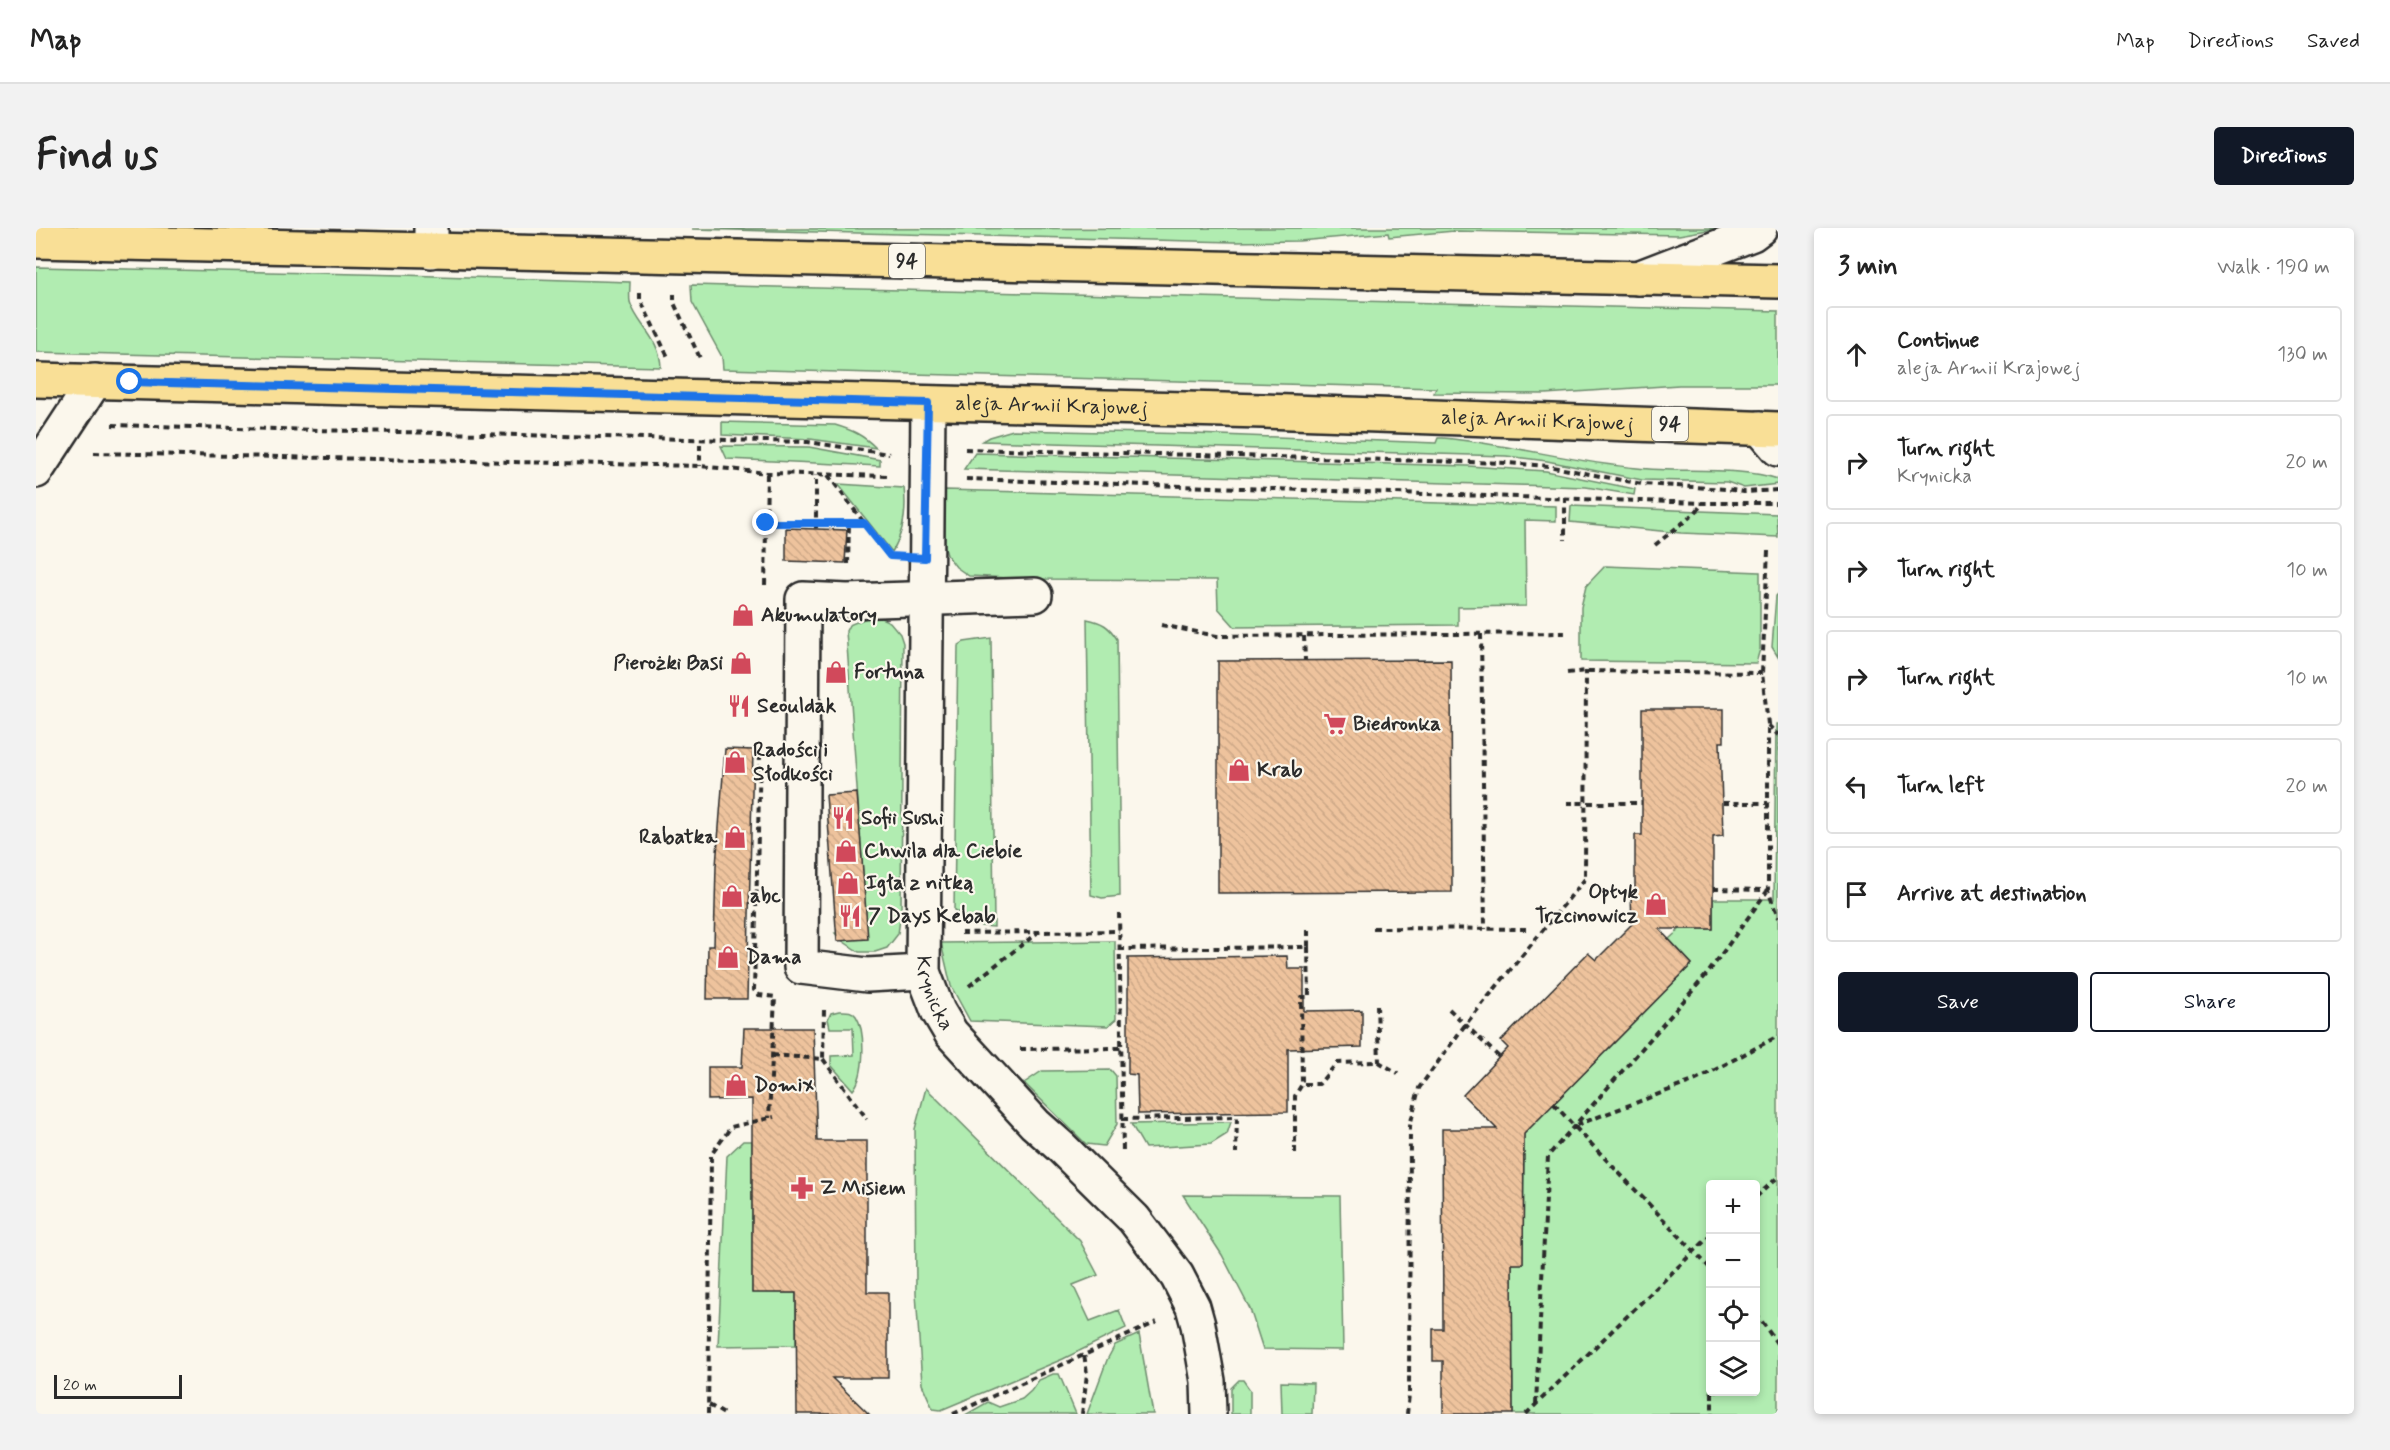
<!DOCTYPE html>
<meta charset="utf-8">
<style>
body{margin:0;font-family:Mynerve,sans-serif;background:#f2f2f2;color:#222}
.controls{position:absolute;right:18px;bottom:18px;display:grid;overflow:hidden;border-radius:6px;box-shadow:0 3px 9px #0003}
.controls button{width:54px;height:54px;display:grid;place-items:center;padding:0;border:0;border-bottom:2px solid #e0e0e0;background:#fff;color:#222;font:30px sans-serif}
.scale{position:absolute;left:18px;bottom:15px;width:128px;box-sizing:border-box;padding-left:6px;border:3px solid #2b2b2b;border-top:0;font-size:16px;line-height:21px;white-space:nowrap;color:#2b2b2b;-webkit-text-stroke:4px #fbf7ec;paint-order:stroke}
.stop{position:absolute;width:18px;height:18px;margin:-14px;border:4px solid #1a73e8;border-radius:50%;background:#fff}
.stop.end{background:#1a73e8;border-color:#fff;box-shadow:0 2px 6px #0008}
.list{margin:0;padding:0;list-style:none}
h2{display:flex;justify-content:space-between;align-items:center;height:78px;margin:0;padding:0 24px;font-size:26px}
h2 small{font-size:20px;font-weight:400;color:#767676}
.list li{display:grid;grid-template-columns:39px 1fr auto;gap:18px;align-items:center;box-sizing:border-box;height:96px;margin:0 12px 12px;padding:0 12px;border:2px solid #e0e0e0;border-radius:6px}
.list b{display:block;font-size:22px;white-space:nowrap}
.list p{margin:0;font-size:20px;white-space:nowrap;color:#767676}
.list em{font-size:20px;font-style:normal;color:#767676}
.actions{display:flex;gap:12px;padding:18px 24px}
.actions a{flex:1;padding:14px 0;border:2px solid #111827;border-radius:6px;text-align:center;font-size:21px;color:#111827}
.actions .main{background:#111827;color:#fff}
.icon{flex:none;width:33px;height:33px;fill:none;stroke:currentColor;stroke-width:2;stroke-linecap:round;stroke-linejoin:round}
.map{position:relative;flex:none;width:1742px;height:1186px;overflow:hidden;border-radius:6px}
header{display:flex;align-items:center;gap:36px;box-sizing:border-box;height:84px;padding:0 30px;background:#fff;border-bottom:2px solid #e0e0e0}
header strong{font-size:28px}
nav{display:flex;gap:33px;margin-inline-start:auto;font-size:21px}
.intro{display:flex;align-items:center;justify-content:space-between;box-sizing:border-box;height:144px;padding:0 36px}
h1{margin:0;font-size:42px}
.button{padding:15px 27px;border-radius:6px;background:#111827;color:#fff;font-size:21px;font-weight:700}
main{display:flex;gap:36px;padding:0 36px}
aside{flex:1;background:#fff;border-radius:6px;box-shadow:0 3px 9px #0003}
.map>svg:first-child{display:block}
.grass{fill:#b1ecb1;stroke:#6e8c6e;stroke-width:1.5;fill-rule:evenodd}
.building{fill:url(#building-back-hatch);stroke:#2b2b2b;stroke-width:1.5}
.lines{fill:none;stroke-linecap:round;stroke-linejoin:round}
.minor-casing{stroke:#2b2b2b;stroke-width:38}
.major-casing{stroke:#2b2b2b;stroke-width:38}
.path{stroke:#2b2b2b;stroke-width:4;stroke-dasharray:6 4.5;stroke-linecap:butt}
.minor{stroke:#fbf7ec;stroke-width:33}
.major{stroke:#f9df96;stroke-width:33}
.route{stroke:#1a73e8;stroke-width:8}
.labels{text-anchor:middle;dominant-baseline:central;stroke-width:4.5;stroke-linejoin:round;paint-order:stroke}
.shield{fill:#fbf7ec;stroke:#696865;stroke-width:1.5}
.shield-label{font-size:20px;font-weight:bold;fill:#2b2b2b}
.street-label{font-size:21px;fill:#2b2b2b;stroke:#fbf7ec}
.poi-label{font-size:21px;font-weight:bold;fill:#2b2b2b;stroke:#fbf7ec;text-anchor:start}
</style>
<header>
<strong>Map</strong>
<nav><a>Map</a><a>Directions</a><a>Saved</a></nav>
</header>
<div class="intro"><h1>Find us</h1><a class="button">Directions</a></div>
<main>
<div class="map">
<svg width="1742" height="1186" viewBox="0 0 1742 1186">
<defs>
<pattern id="building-back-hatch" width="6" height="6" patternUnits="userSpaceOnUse" patternTransform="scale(1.5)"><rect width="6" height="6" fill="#eec39d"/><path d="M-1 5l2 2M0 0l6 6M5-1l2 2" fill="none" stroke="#cca887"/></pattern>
</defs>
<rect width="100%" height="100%" fill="#fbf7ec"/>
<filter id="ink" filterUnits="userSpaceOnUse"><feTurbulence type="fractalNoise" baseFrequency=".0167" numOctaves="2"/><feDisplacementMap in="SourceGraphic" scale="12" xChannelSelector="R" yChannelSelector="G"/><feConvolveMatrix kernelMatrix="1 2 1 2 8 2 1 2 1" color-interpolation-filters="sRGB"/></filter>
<g filter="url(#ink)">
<path class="grass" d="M 1286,0 L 1683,0 L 1643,7 L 1418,3 L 1353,9 L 1352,5 L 1263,13 L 1198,14 L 656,1 Z
M 0,39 L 366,47 L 594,54 C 594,60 593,68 594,74 C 601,97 624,110 625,139 L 0,124 Z
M 655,57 L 1742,83 L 1742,157 L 1643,157 L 1509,166 L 1398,165 L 1400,160 L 687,141 L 686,129 L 656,74 Z
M 686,194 L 799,197 C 816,202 827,207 840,220 L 774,211 L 686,207 Z
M 977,202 L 1158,206 L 1400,215 L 1402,210 L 1407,210 C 1473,216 1536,234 1601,240 C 1644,245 1703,238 1742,251 L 1742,256 L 1708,260 L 1691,254 L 1606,252 L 1511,233 L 1470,228 L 946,213 L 953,209 Z
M 685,218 L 773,219 L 844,232 L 844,238 L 691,231 Z
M 939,225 L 1432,238 L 1510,243 L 1599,261 L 1598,267 L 1550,259 L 928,241 Z
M 802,256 L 868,260 C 871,284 868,304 856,324 Z
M 908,262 L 1520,278 L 1520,293 L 1489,292 L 1490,378 L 1422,379 L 1422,397 L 1199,399 L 1182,380 L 1181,352 L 996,351 L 933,348 L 920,339 L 911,327 L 908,317 Z
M 1535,278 L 1741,286 L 1742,309 L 1645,305 L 1534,294 Z
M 1569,338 L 1724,344 L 1724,421 L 1720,435 L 1545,433 L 1545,379 L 1550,358 Z
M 1742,366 L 1742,429 L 1736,419 L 1740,368 Z
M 833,389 L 845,390 L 854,394 L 864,406 L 867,415 L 865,684 L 862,706 L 851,720 L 839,724 L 823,724 L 805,712 L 799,705 L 831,702 L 810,403 L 813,397 Z
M 1051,391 C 1066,394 1073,398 1081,411 L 1084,668 L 1066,670 L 1055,667 Z
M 955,410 L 958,699 L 945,698 L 918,682 L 922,418 L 928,414 Z
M 1740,496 L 1742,496 L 1742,1186 L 1477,1186 L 1476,1036 L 1487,1035 L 1488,906 L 1656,736 L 1633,711 L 1644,701 L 1677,701 L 1677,671 L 1738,671 ZM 1674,956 L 1720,956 L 1720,1164 L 1674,1164 Z
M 1079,713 L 1080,791 L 1072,798 L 934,793 L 915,758 L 905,715 Z
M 803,783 C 810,783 816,782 820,788 C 830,803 829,848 817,862 L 795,837 L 795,828 L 818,827 L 817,800 L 794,800 L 792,791 L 795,785 Z
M 1075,842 L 1080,848 L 1081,896 L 1068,918 L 1050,916 L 988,855 L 1006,843 Z
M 890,860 L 1044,1013 L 1062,1047 L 1037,1057 L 1054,1093 L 1083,1082 L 1090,1100 L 1027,1131 L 905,1182 L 897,1181 L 886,1156 L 880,1065 L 879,901 Z
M 1195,894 L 1191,906 L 1175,916 L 1109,920 L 1095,896 Z
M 707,913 L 716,913 L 716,1064 L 760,1065 L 760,1117 L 682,1118 L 691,928 Z
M 1147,967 L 1304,968 L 1307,1122 L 1227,1121 L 1214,1081 L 1186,1027 Z
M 1103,1106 L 1117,1186 L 1051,1186 L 1071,1132 L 1079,1117 Z
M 1017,1146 L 1023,1146 L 1040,1186 L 931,1186 L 952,1174 L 963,1179 L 986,1171 L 995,1163 L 1003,1152 Z
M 1203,1152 L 1207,1152 L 1214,1162 L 1214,1186 L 1195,1186 L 1195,1160 Z
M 1245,1154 L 1277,1155 L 1276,1186 L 1246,1186 Z"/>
<path class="building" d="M 750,300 L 811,302 L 809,335 L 750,333 Z
M 1415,432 L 1416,664 L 1182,665 L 1182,433 Z
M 1606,481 L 1688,481 L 1688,514 L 1684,514 L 1687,608 L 1677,609 L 1677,701 L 1623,701 L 1656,736 L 1488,906 L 1487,1036 L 1476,1036 L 1477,1186 L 1407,1186 L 1407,1133 L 1397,1133 L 1397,1101 L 1407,1101 L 1406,901 L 1461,901 L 1427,867 L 1472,820 L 1465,813 L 1552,725 L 1560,732 L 1596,696 L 1595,667 L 1599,667 L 1599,607 L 1606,607 Z
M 689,521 L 717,522 L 711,771 L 671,771 L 672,718 L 678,718 L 680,638 Z
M 821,565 L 832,711 L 801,713 L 790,567 Z
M 1251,728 L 1252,741 L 1268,741 L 1268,783 L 1326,782 L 1326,819 L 1252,821 L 1252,884 L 1102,886 L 1101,847 L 1092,846 L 1092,730 Z
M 708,800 L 777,800 L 781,913 L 831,913 L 831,1064 L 852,1064 L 852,1150 L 796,1150 L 833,1186 L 761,1186 L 760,1065 L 716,1065 L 716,871 L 672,872 L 672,839 L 706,839 Z"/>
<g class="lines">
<g class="minor-casing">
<g id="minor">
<path d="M 395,23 L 395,0"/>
<path d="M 1602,50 L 1716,6 L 1724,0"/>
<path id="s1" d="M 892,175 L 887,744 L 902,783 L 915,805 L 999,896 L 1025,919 L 1098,991 L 1141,1048 L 1157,1079 L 1162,1097 L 1172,1153 L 1173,1186"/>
<path d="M 1724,200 L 1742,221"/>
<path d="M 0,243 L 59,153"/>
<path d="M 887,744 L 831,747 L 765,739 L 767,371 L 811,373 L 999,367"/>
</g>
</g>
<g class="major-casing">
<g id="major">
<path d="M 0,13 L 1742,53"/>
<path id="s2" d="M 0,152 L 1227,183 L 1742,201"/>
</g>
</g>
<path class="path" d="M 604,65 L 604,71 L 632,129
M 638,66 L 638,75 L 664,130
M 76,197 L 772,214 L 853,226
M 664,216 L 664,238
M 929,221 L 1471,235 L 1512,238 L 1606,256 L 1690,261 L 1708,264 L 1742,262
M 58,225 L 664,238 L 731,245 L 854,248
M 792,247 L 851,325
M 930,251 L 1666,275 L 1742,275
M 1529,269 L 1529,312
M 730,295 L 828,295
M 780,300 L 780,247
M 1619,317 L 1659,285 L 1666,276
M 1732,323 L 1726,445 L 1732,496 L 1732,662 L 1742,690
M 812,336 L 813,295
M 729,357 L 731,245
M 1125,397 L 1181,408 L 1532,405
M 1445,406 L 1449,701
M 1268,408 L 1269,432
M 1531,445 L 1550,443 L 1726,445
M 1732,497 L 1742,507
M 724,526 L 718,762 L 723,767 L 739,769 L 733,890
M 1531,575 L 1606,575
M 1687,575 L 1732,575
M 1677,661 L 1731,662
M 1083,685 L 1087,925
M 1337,700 L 1492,701
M 1272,702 L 1272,719
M 925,705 L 1083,703
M 1083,721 L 1272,719 L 1273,769 L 1265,769 L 1266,856 L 1283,856 L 1301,835 L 1343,834 L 1362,845
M 933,758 L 1001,705
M 1341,777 L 1343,834
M 1413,781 L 1463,829
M 984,821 L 1085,820
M 736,827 L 787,831 L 788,782
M 787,831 L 831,891
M 1518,876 L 1538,898
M 1086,891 L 1201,889 L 1200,925
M 1259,925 L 1259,868 L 1266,856
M 1720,969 L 1742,949
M 1674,1040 L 1538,898 L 1660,852 L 1742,808
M 1720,1085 L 1742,1117
M 1676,1164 L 1676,1186
M 1500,1176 L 1512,928 L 1672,745 L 1732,662
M 673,1177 L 688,1186
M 672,1186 L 675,927 L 695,899 L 738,889
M 917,1186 L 1121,1094
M 1046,1186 L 1051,1146 L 1048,1126
M 1371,1186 L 1373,1166 L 1374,898 L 1383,860 L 1429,797 L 1549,651 L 1550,443
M 1490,1186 L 1674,1008"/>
<use href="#minor" class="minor"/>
<use href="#major" class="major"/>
</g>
</g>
<g class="lines" filter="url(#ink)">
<path class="route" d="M 94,154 L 892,175 L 889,330 L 854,328 L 828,295 L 730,295"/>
</g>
<defs>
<g id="shop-bare" transform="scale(1.8)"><path d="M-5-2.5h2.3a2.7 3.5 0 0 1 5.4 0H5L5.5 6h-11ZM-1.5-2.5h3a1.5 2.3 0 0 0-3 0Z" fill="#d1495b" stroke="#fbf7ec" stroke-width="2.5" paint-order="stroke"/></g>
<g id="restaurant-bare" transform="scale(1.8)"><path d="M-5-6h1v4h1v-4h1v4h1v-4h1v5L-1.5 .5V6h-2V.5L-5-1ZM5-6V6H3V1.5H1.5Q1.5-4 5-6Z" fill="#d1495b" stroke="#fbf7ec" stroke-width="2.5" paint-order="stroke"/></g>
<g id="supermarket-bare" transform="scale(1.8)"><path d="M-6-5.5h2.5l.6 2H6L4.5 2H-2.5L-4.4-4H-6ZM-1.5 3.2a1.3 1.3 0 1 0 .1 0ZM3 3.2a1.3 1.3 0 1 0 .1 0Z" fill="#d1495b" stroke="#fbf7ec" stroke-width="2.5" paint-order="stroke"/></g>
<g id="pharmacy-bare" transform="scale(1.8)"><path d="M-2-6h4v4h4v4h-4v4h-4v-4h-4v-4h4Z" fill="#d1495b" stroke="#fbf7ec" stroke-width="2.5" paint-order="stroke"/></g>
</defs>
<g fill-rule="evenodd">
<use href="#shop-bare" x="707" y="387"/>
<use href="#shop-bare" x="705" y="435"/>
<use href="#shop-bare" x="800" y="444"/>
<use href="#restaurant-bare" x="703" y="478"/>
<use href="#supermarket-bare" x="1299" y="496"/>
<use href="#shop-bare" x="699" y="534"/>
<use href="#shop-bare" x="1203" y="542"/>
<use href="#restaurant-bare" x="807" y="590"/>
<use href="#shop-bare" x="699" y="609"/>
<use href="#shop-bare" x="810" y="623"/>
<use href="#shop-bare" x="812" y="655"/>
<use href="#shop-bare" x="696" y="668"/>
<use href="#shop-bare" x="1620" y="676"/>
<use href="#restaurant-bare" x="814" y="688"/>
<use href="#shop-bare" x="692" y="729"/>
<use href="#shop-bare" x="700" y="857"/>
<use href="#pharmacy-bare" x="766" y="960"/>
</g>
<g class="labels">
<g class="shield">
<rect x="853" y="16" width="36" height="34" rx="4.5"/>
<rect x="1616" y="179" width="36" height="34" rx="4.5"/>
</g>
<g class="shield-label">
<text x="871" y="33">94</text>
<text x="1634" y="196">94</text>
</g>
<g class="street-label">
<text stroke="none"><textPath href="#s2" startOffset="1016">aleja Armii Krajowej</textPath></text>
<text stroke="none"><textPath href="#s2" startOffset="1502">aleja Armii Krajowej</textPath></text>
<text stroke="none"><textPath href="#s1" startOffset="592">Krynicka</textPath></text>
</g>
<g class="poi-label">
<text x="725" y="387">Akumulatory</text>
<text x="687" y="435" text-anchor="end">Pierożki Basi</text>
<text x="818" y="444">Fortuna</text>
<text x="721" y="478">Seouldak</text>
<text x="1317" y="496">Biedronka</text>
<text x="717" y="522">Radości i<tspan x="717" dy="24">Słodkości</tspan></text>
<text x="1221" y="542">Krab</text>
<text x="825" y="590">Sofii Sushi</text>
<text x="681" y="609" text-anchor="end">Rabatka</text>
<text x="828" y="623">Chwila dla Ciebie</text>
<text x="830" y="655">Igła z nitką</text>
<text x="1602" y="664" text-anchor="end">Optyk<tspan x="1602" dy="24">Trzcinowicz</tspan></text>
<text x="714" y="668">abc</text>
<text x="832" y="688">7 Days Kebab</text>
<text x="710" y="729">Dama</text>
<text x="718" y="857">Domix</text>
<text x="784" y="960">Z Misiem</text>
</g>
</g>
</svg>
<div class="controls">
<button>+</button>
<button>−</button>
<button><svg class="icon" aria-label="locate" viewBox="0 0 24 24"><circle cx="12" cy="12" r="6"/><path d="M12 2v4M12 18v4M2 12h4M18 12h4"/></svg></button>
<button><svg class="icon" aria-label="layers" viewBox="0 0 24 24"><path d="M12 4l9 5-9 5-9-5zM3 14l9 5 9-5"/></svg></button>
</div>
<div class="scale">20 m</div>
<div class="stop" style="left:94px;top:154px"></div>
<div class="stop end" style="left:730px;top:295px"></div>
</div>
<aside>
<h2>3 min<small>Walk · 190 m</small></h2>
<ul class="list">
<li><svg class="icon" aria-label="ahead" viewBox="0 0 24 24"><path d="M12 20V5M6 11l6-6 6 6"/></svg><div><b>Continue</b><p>aleja Armii Krajowej</p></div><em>130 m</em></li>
<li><svg class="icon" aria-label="right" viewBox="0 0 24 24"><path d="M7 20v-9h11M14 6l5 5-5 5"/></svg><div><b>Turn right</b><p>Krynicka</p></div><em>20 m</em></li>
<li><svg class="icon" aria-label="right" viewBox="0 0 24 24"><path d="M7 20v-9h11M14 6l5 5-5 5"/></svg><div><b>Turn right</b></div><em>10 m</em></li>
<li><svg class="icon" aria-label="right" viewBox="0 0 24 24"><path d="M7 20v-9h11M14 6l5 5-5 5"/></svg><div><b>Turn right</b></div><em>10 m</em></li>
<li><svg class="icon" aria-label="left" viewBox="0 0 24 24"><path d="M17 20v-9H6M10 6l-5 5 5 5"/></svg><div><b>Turn left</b></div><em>20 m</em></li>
<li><svg class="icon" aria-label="arrive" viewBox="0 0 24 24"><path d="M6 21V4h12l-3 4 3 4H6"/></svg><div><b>Arrive at destination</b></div></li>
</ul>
<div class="actions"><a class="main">Save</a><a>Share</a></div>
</aside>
</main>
